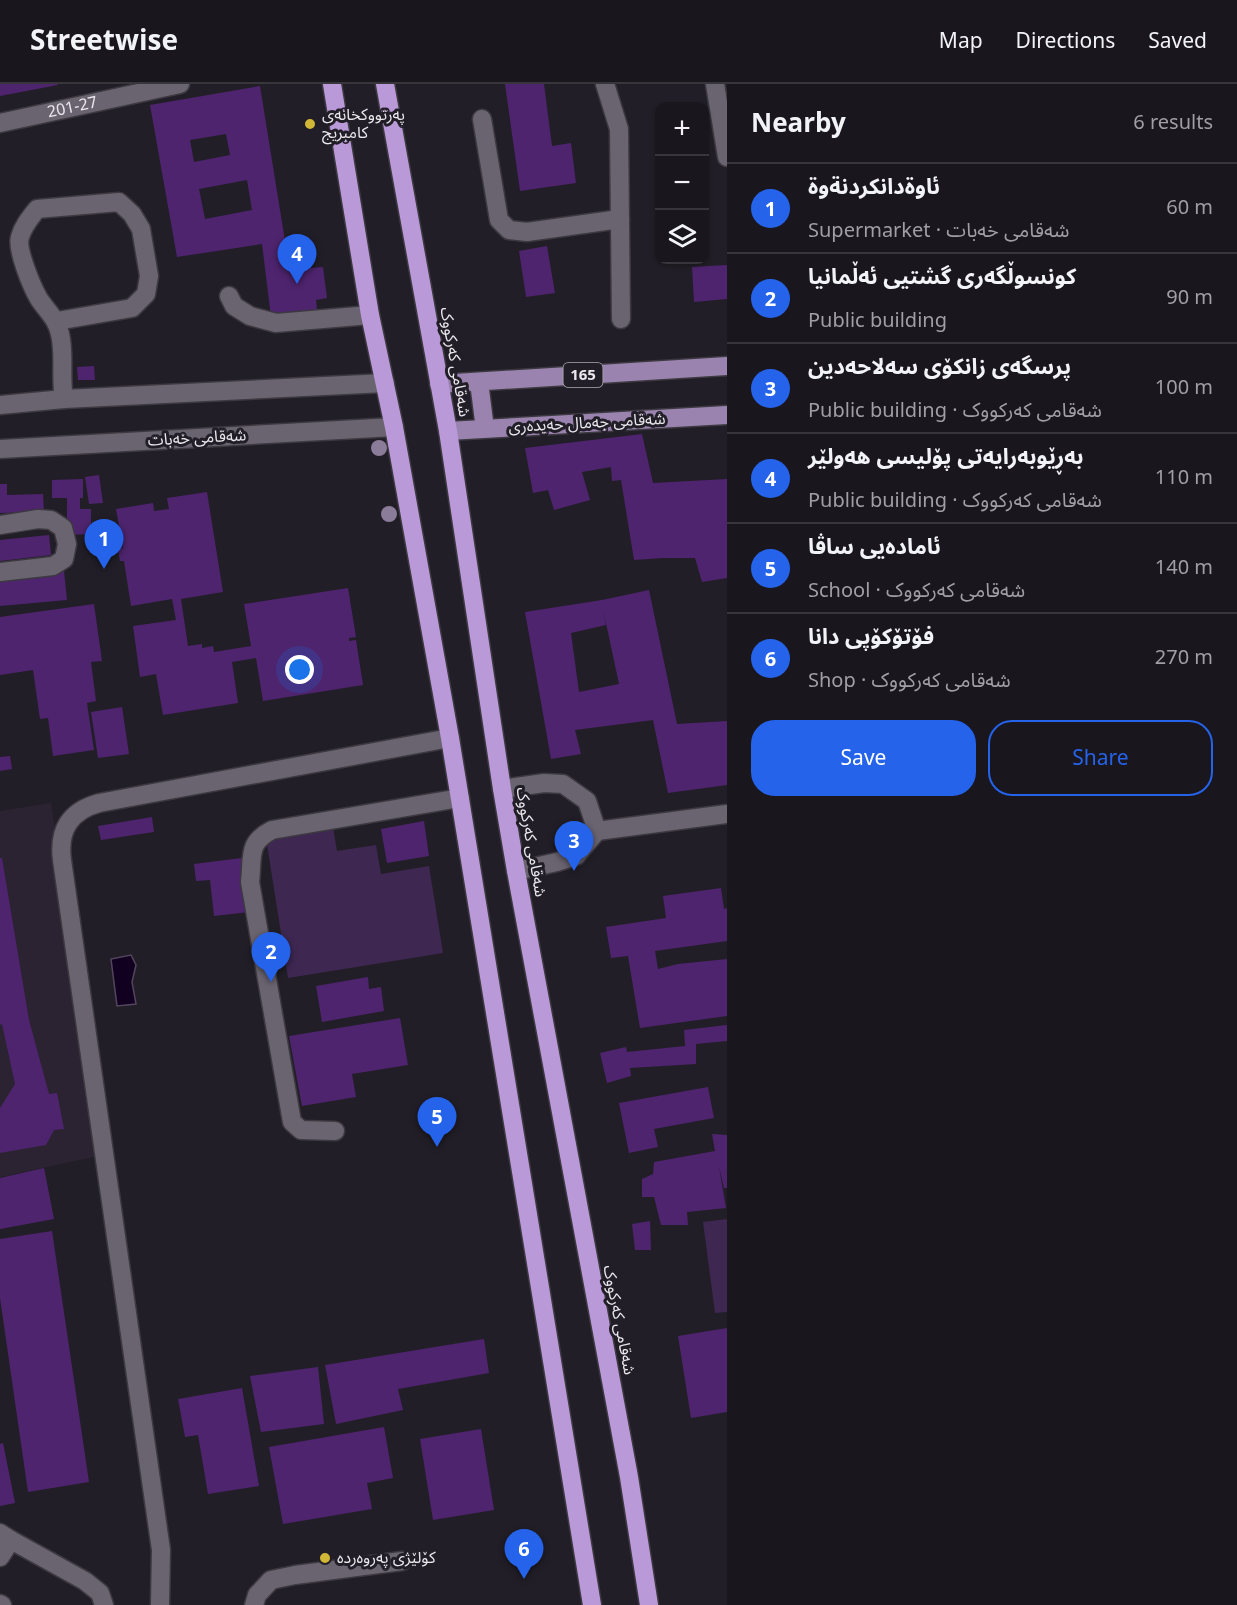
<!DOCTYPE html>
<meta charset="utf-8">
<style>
body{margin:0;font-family:Georgia,"Noto Sans Arabic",serif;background:#231f26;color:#f1f3f6}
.controls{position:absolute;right:18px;top:18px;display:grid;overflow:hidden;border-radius:12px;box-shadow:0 2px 4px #0004}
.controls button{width:54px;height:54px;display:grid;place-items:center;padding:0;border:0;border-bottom:2px solid #38353b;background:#1a161d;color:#f1f3f6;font:30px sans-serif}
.you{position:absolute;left:300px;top:586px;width:21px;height:21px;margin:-15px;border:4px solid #fff;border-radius:50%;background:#1a73e8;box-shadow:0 0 0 9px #1a73e833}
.badge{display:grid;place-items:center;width:39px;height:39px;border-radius:50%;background:#2563eb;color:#fff;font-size:20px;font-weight:700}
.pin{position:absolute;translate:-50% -50px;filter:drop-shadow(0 2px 3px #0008)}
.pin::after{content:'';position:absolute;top:32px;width:21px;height:18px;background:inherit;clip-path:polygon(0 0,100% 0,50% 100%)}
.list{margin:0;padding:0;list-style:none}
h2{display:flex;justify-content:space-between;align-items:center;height:78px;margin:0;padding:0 24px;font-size:26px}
h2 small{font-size:20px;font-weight:400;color:#9f9fa4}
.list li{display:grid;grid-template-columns:39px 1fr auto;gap:18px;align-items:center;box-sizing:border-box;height:90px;padding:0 24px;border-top:2px solid #38353b}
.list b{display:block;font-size:22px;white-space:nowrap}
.list p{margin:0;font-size:20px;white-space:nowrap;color:#9f9fa4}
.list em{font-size:20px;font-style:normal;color:#9f9fa4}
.actions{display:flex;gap:12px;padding:18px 24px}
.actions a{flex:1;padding:14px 0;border:2px solid #2563eb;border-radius:24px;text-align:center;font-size:21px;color:#2563eb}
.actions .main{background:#2563eb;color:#fff}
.icon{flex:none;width:33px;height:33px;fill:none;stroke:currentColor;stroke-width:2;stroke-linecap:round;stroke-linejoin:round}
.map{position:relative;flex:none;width:727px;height:1521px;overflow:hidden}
header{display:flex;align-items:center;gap:36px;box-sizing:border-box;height:84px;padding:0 30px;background:#1a161d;border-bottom:2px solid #38353b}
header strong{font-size:28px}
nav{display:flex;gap:33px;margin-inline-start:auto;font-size:21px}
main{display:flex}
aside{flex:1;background:#1a161d}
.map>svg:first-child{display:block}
.built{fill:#2b2332}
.green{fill:#3e2751}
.water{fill:#120020;stroke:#53455e;stroke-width:1.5}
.building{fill:#4e246e;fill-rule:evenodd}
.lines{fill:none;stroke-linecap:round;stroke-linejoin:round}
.minor-casing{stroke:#3d3941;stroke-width:21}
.major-casing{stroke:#3d3941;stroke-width:21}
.highway-casing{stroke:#3d3941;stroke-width:21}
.minor{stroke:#6a6470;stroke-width:18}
.major{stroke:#9a84af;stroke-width:18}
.highway{stroke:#ba99d9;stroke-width:18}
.tree{fill:#8b7d99}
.poi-dot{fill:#d1b736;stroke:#221e27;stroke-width:2}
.labels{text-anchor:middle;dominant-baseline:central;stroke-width:6;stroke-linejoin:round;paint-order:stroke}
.shield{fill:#221e27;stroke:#aeabb2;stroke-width:1.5}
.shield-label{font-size:15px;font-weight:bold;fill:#eae7ed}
.street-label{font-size:16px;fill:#eae7ed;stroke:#221e27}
.poi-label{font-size:16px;fill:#eae7ed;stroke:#221e27;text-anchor:start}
</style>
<header>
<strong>Streetwise</strong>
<nav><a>Map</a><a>Directions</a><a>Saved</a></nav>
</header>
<main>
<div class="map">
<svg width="727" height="1521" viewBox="0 0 727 1521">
<rect width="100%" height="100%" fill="#221e27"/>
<path class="built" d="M 51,719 L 103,1071 L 0,1093 L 0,727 Z"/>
<path class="green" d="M 333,743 L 337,767 L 376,761 L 381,790 L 429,782 L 443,869 L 288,894 L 266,754 Z
M 727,1135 L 727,1228 L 715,1229 L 703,1138 Z"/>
<path class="water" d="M 131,871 L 136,881 L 132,898 L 136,920 L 117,922 L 111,875 Z"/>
<path class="building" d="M 0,0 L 57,0 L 58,1 L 0,12 Z
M 505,0 L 544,0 L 552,62 L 571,59 L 576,99 L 520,107 Z
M 260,2 L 285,157 L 307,154 L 311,184 L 323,183 L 327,214 L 316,216 L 317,226 L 271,233 L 262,160 L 177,173 L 150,21 ZM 226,50 L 230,71 L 194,78 L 190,56 ZM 247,96 L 252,126 L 205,135 L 199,105 Z
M 547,162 L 555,209 L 526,213 L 519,167 Z
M 727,181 L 727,215 L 694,218 L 692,183 Z
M 94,282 L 95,296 L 78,296 L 77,283 Z
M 642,350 L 653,399 L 727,395 L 727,494 L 702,498 L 695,474 L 663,474 L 634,476 L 621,396 L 612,397 L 611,383 L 582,388 L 590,416 L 554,426 L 548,406 L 533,409 L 525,364 Z
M 99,391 L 103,419 L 89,420 L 85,393 Z
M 83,395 L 83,414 L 80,414 L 80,425 L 91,425 L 91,450 L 67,451 L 67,414 L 52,414 L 52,396 Z
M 0,400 L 7,400 L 7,411 L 43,410 L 44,428 L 0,429 Z
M 207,408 L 223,508 L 181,515 L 188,562 L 202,560 L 202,564 L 213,562 L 214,568 L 251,562 L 244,520 L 348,504 L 356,553 L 349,554 L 349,557 L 356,556 L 363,601 L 263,617 L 256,574 L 232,578 L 238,619 L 163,631 L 156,590 L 140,593 L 133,542 L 176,536 L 172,515 L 131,522 L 124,477 L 120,477 L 118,465 L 123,464 L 116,425 L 153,419 L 154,427 L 169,425 L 167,414 Z
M 49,451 L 51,471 L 0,477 L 0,456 Z
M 64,487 L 67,516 L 0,522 L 0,493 Z
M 649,506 L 677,640 L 727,637 L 727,701 L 668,709 L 653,636 L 575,646 L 581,670 L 551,675 L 525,528 L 602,516 ZM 603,525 L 619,600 L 579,608 L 571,549 L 606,541 Z
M 94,520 L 102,577 L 91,578 L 96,617 L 87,619 L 94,666 L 53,672 L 48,634 L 40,635 L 33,586 L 0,591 L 0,533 Z
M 122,623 L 129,670 L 98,674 L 91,628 Z
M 10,672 L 12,685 L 0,687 L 0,673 Z
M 152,733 L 154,748 L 101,756 L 98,742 Z
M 424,737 L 429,772 L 387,779 L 381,745 Z
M 0,774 L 2,774 L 29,936 L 49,1010 L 57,1009 L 64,1045 L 54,1046 L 46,1061 L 0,1069 L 0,1024 L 15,1000 L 2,940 L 0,941 Z
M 242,774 L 249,828 L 214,832 L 210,796 L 196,797 L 194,780 Z
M 721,804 L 724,825 L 727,824 L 727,857 L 655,867 L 658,885 L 678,880 L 727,875 L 727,932 L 640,944 L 628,872 L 611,874 L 606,843 L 666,834 L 663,812 Z
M 368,893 L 369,905 L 381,903 L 384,927 L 322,938 L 316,902 Z
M 400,934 L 408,981 L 352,990 L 356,1013 L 302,1022 L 289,952 Z
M 727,941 L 727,957 L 696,960 L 696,980 L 630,984 L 631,992 L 607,999 L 600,969 L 626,963 L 627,968 L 685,962 L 684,946 Z
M 708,1003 L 714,1034 L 654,1045 L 658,1063 L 629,1069 L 619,1019 Z
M 712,1050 L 727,1051 L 727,1104 L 724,1104 L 719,1083 L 726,1124 L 687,1128 L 688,1141 L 661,1141 L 654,1113 L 642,1113 L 642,1095 L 653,1090 L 654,1078 L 715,1067 Z
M 44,1084 L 54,1135 L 0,1145 L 0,1094 Z
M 650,1137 L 651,1166 L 635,1166 L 632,1140 Z
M 52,1147 L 89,1398 L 28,1408 L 0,1214 L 0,1155 Z
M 727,1244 L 727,1328 L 691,1334 L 678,1252 Z
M 484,1255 L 489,1289 L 398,1305 L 403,1326 L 336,1340 L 325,1281 Z
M 318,1283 L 324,1340 L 261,1348 L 250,1292 Z
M 242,1304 L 259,1402 L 208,1410 L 198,1351 L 185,1353 L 178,1315 Z
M 384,1343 L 393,1394 L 367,1399 L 372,1425 L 283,1440 L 269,1363 Z
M 481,1345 L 494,1426 L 433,1436 L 420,1355 Z
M 3,1359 L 15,1419 L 0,1422 L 0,1360 Z"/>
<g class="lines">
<g class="minor-casing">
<g id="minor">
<path d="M 605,0 L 619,45 L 621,235"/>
<path d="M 715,0 L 727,73"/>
<path d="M 482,35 L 499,136 L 509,146 L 527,148 L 620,135"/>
<path id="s1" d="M 0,39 L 180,0"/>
<path d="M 229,212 L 234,222 L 250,232 L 276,239 L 370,231"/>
<path d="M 57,237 L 132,224 L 146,210 L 149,192 L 141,145 L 132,130 L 119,118 L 37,125 C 30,134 23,142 20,153 C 16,165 32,203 39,215 C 47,227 57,235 60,250 C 65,270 60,294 64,315"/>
<path d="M 0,321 L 64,315 L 385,299"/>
<path d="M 0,365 L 394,343"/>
<path d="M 0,441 L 38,435 L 51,436 L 63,444 L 67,460 L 64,475 L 53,482 L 0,488"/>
<path d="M 502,705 L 544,699 L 563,700 L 587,717 L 597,747 L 727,730"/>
<path d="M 516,787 L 557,778 L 576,772 L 597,747"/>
<path d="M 335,1047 L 301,1046 L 292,1038 L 250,798 C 253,772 247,759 272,746 L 460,714"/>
<path d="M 0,1449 L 11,1456 L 85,1497 L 100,1509 L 104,1521"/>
<path d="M 0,1473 L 11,1456"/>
<path d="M 0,1520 L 2,1521"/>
<path d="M 160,1521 L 161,1466 L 62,776 C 58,746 70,727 99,719 L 450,654"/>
<path d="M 254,1521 L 257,1511 L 271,1496 L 295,1491 L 402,1477"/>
</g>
</g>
<g class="major-casing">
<path id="major" d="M 479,298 L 485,345
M 439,300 L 727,282
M 448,347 L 727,331"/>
</g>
<g class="highway-casing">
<path id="highway" d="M 332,0 L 370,231 L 394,343 L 450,654 L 592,1521
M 385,0 L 448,347 L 502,705 L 516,787 L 629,1393 L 649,1521"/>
</g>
<use href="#minor" class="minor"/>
<use href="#major" class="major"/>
<use href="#highway" class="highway"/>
</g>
<g class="tree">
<circle cx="379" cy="364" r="8"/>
<circle cx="389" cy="430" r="8"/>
</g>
<g class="poi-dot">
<circle cx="310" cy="40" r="6"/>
<circle cx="325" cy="1474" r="6"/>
</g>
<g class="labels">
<rect class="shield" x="563.5" y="279" width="39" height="24" rx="4.5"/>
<g class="shield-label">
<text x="583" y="291">165</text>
</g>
<g class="street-label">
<text stroke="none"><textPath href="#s1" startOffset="74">201-27</textPath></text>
<text transform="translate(455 278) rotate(80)">شەقامی کەرکووک</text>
<text transform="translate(587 339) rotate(-3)">شەقامی جەمال حەیدەری</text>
<text transform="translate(197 354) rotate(-3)">شەقامی خەبات</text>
<text transform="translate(531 758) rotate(80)">شەقامی کەرکووک</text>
<text transform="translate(619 1236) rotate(79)">شەقامی کەرکووک</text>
</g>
<g class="poi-label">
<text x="322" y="31">پەرتووکخانەی<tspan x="322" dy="18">کامبریج</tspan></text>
<text x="337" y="1474">کۆلێژی پەروەردە</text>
</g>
</g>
</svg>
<div class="controls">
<button>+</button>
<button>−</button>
<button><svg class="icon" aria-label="layers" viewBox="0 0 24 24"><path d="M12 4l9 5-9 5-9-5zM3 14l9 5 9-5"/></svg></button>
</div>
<div class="you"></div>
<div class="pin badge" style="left:104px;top:485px">1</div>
<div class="pin badge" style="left:271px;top:898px">2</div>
<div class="pin badge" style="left:574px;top:787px">3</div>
<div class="pin badge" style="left:297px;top:200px">4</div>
<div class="pin badge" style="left:437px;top:1063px">5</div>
<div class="pin badge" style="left:524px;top:1495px">6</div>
</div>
<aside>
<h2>Nearby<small>6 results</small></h2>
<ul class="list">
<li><span class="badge">1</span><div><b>ئاوةدانكردنةوة</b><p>Supermarket · شەقامی خەبات</p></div><em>60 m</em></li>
<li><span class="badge">2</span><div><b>کونسوڵگەری گشتیی ئەڵمانیا</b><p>Public building</p></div><em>90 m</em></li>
<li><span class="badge">3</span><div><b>پرسگەی زانکۆی سەلاحەدین</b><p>Public building · شەقامی کەرکووک</p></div><em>100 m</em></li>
<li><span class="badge">4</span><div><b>بەڕێوبەرایەتی پۆلیسی هەولێر</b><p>Public building · شەقامی کەرکووک</p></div><em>110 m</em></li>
<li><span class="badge">5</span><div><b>ئامادەیی ساڤا</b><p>School · شەقامی کەرکووک</p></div><em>140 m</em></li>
<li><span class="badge">6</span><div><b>فۆتۆکۆپی دانا</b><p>Shop · شەقامی کەرکووک</p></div><em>270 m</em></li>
</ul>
<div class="actions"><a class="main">Save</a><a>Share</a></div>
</aside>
</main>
